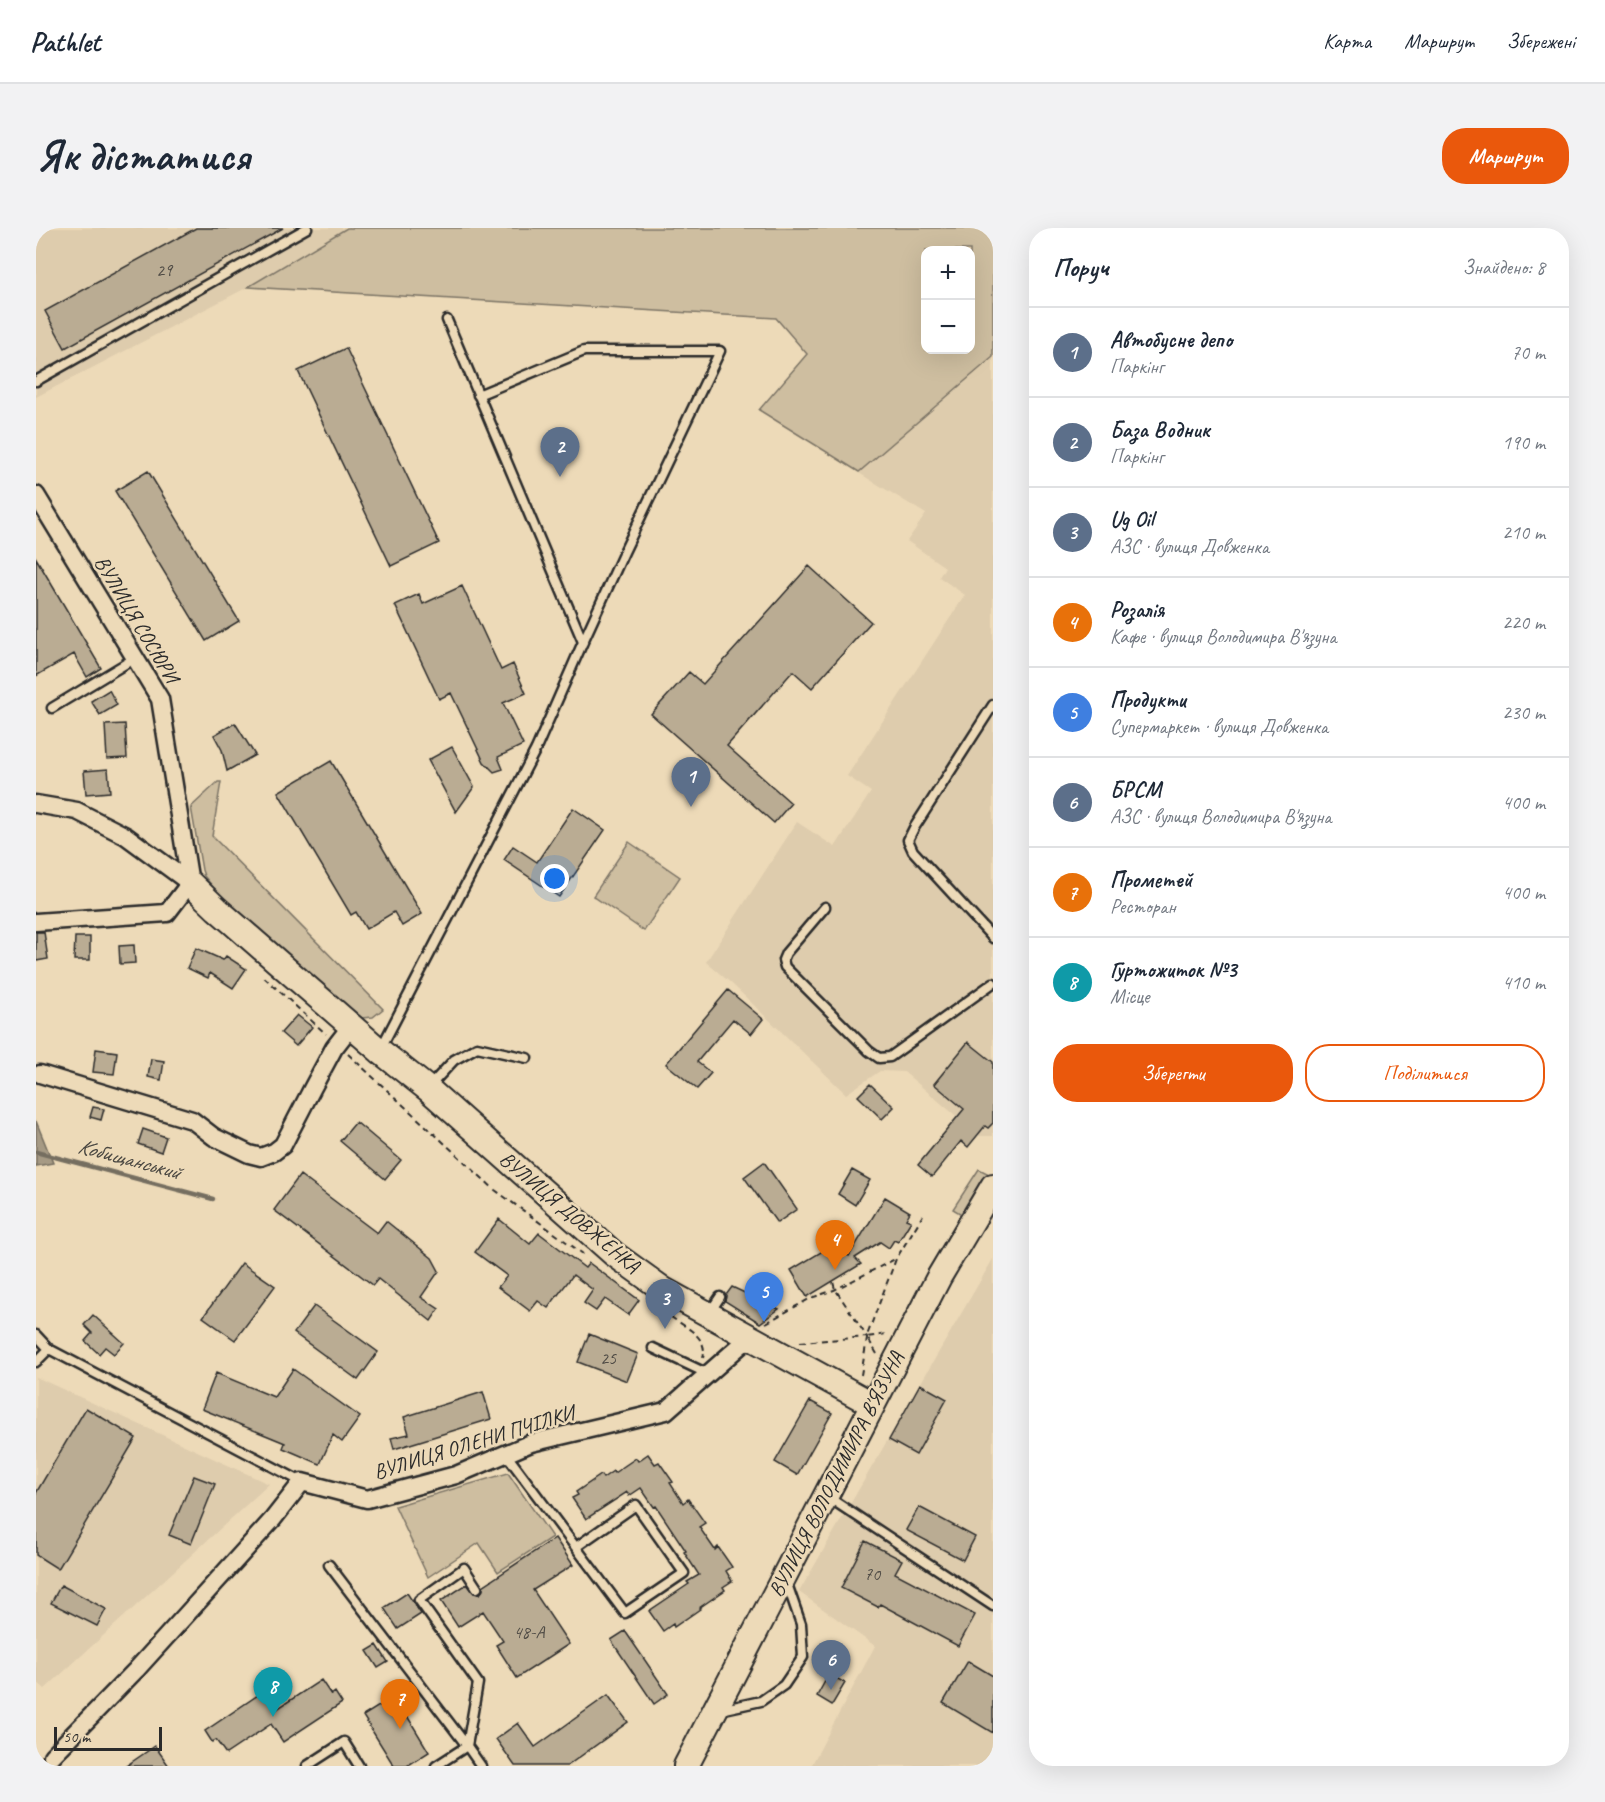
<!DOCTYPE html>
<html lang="uk">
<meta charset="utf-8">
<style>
body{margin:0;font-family:Caveat,sans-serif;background:#f2f2f3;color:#1f2937}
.controls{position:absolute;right:18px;top:18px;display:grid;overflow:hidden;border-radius:12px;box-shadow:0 6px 24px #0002}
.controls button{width:54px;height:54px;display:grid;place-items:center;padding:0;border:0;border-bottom:2px solid #e0e1e3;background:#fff;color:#1f2937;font:30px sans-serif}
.scale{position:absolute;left:18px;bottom:15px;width:108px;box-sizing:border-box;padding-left:6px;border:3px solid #2b2b2b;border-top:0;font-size:16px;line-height:21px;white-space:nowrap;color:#2b2b2b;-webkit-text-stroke:4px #eddab8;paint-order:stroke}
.you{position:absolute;left:519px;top:651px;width:21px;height:21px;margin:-15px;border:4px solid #fff;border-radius:50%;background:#1a73e8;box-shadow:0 0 0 9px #1a73e833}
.badge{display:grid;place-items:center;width:39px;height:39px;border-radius:50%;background:#ea580c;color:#fff;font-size:20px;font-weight:700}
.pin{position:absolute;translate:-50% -50px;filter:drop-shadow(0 2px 3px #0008)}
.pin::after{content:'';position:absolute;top:32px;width:21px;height:18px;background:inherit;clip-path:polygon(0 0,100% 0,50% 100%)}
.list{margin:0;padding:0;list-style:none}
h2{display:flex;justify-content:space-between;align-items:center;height:78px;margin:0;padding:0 24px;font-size:26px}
h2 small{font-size:20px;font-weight:400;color:#747a83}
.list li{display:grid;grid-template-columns:39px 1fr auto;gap:18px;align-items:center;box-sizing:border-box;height:90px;padding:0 24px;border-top:2px solid #e0e1e3}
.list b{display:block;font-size:22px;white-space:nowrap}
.list p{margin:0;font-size:20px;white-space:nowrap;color:#747a83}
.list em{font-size:20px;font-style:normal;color:#747a83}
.actions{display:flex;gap:12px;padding:18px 24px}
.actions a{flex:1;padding:14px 0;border:2px solid #ea580c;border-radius:24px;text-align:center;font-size:21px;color:#ea580c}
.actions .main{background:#ea580c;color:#fff}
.map{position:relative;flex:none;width:957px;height:1538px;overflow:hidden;border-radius:24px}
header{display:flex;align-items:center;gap:36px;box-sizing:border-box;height:84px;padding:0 30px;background:#fff;border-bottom:2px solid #e0e1e3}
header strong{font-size:28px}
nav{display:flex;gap:33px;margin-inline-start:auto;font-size:21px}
.intro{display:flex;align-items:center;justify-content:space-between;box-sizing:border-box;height:144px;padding:0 36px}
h1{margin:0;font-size:42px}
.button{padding:15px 27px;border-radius:24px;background:#ea580c;color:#fff;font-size:21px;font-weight:700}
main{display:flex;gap:36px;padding:0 36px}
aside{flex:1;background:#fff;border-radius:24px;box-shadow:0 6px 24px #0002}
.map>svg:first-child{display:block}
.built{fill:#deccad}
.green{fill:#cebea0;stroke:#7c7466;stroke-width:1.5;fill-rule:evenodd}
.water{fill:#a69a84;stroke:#756e60;stroke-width:1.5}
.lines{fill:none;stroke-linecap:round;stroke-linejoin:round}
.stream{stroke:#756e60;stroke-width:4.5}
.building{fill:#baac93;stroke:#2b2b2b;stroke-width:1.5}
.lane-casing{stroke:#2b2b2b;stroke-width:13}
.street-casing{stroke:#2b2b2b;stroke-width:21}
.secondary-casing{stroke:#2b2b2b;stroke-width:28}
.path{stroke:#2b2b2b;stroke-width:2;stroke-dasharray:6 4.5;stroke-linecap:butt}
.lane{stroke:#eddab8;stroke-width:8}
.street{stroke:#eddab8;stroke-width:16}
.secondary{stroke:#eddab8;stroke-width:24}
.labels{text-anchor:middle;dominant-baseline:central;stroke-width:5;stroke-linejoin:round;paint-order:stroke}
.number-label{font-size:18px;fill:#4f4b45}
.street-label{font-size:21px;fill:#2b2b2b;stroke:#eddab8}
.water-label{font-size:22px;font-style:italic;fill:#4a4741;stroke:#eddab8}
</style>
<header>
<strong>Pathlet</strong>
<nav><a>Карта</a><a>Маршрут</a><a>Збережені</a></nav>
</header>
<div class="intro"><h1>Як дістатися</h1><a class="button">Маршрут</a></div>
<main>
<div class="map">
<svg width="957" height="1538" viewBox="0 0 957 1538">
<rect width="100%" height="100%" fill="#eddab8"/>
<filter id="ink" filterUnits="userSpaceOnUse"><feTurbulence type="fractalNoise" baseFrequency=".0167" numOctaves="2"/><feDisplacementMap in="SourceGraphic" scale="12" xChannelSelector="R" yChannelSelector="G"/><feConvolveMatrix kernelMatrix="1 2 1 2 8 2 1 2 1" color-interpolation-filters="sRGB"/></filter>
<g filter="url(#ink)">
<path class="built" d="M 0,0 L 311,0 L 212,59 L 0,169 Z
M 957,130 L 957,908 L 944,908 L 868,844 L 844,843 L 810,866 L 696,756 L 670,734 L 761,594 L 799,619 L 835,564 L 811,548 L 929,367 L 903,349 L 909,339 L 871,313 L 890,286 L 823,245 Z
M 957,1031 L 957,1538 L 775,1538 L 839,1418 L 763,1364 Z
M 0,1149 L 233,1256 L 9,1461 L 0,1453 Z"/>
<path class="green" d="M 311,0 L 957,0 L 957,129 L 823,244 L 723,182 L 771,126 L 740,90 L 212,59 ZM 890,22 L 934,22 L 934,122 L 890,122 Z
M 182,554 L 185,554 L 176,608 L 347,781 L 337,789 L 325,790 L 187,671 L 168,648 L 166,642 L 155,579 Z
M 593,614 L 644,649 L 608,703 L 557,668 Z
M 943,941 L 957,948 L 932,990 L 917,981 Z
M 472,1245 L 516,1309 L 462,1344 L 443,1315 L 392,1349 L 359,1278 Z"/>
<path class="water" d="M 0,893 L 17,935 L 0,938 Z"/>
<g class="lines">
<path class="stream" d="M 0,924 L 177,971"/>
</g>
<path class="building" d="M 160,0 L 247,0 L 29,120 L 9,83 Z
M 310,120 L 403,315 L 355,338 L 262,143 Z
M 112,243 L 203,393 L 170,413 L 79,263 Z
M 0,330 L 65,440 L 51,449 L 38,426 L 0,448 Z
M 773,338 L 835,394 L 776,460 L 757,443 L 691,518 L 755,575 L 738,595 L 615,486 L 653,444 L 667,456 Z
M 426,358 L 465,442 L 477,436 L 490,465 L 467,475 L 487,517 L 462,529 L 467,541 L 458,544 L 448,534 L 415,465 L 403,471 L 359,377 L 383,366 L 387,376 Z
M 73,462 L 81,477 L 64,487 L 55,473 Z
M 199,495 L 219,527 L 191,543 L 186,522 L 178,507 Z
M 89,496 L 91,530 L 71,531 L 69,497 Z
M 416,519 L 438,559 L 420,584 L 392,532 Z
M 295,533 L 386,686 L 366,698 L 358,684 L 330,701 L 320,684 L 315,687 L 242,564 Z
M 72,541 L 74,564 L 50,566 L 48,543 Z
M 537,580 L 569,602 L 523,669 L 468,632 L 477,618 L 501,634 Z
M 0,704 L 8,704 L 12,731 L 0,733 Z
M 39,709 L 54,709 L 54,732 L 38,732 Z
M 98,717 L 99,735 L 84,736 L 83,718 Z
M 160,720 L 187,732 L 190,728 L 210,741 L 197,760 L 174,745 L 172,750 L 151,740 Z
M 692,762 L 727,791 L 715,806 L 697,791 L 661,834 L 675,845 L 661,861 L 630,836 Z
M 261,787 L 276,799 L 260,818 L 245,805 Z
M 932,814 L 957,834 L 957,895 L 952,900 L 949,898 L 932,919 L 925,913 L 896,949 L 882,937 L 928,881 L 898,856 Z
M 60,821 L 81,824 L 78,846 L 57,844 Z
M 115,831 L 128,833 L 125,852 L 112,849 Z
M 834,856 L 858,879 L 846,891 L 822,868 Z
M 57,879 L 68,881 L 65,892 L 54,889 Z
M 320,894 L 365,932 L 349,951 L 304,913 Z
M 107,901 L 130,909 L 125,924 L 102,916 Z
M 728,934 L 761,981 L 741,995 L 708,949 Z
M 816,942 L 834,952 L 819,977 L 802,966 Z
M 264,947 L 341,1005 L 350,993 L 396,1030 L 403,1043 L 385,1069 L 403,1081 L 395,1093 L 342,1051 L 337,1057 L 238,982 Z
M 849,969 L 874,984 L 870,991 L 875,993 L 862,1014 L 858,1012 L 853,1020 L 844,1014 L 819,1030 L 825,1036 L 771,1069 L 755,1042 L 795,1018 L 813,1028 Z
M 463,991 L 494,1016 L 503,1005 L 549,1040 L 553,1035 L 603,1072 L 592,1087 L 569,1071 L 560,1083 L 548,1075 L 557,1062 L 537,1047 L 512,1080 L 502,1073 L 494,1083 L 462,1059 L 471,1048 L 439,1024 Z
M 206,1035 L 239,1058 L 199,1112 L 167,1089 Z
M 696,1059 L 743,1081 L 724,1095 L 689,1073 L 690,1067 Z
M 278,1078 L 342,1124 L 322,1152 L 258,1105 Z
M 57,1087 L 88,1115 L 78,1126 L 69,1119 L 63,1126 L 49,1113 L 56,1105 L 48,1097 Z
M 553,1106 L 602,1126 L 591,1153 L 542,1134 Z
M 257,1141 L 324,1189 L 306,1214 L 297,1207 L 284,1236 L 247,1220 L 249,1215 L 166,1181 L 180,1145 L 238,1169 Z
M 884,1156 L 911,1171 L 880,1227 L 853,1212 Z
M 447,1164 L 455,1191 L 358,1221 L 355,1210 L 373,1206 L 368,1189 Z
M 774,1173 L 796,1185 L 761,1247 L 739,1234 Z
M 50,1180 L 100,1210 L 22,1341 L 0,1327 L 0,1265 Z
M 612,1226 L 619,1236 L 623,1234 L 637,1254 L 634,1255 L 647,1275 L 652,1271 L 669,1295 L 663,1299 L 679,1322 L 682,1319 L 696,1339 L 690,1343 L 696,1353 L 687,1359 L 689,1362 L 663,1380 L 664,1381 L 638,1399 L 637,1396 L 627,1403 L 613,1383 L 653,1356 L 651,1354 L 663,1347 L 648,1324 L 650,1323 L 620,1278 L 618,1279 L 605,1260 L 593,1268 L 591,1264 L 550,1291 L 536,1270 L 542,1267 L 540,1264 L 565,1247 L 567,1250 L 577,1243 L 578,1245 L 600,1230 L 602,1233 Z
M 158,1248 L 179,1256 L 155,1316 L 133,1307 Z
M 883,1279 L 939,1309 L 927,1332 L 870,1302 Z
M 519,1310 L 537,1337 L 497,1362 L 533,1416 L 481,1450 L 460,1417 L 467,1413 L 447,1383 L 422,1399 L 405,1373 L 431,1356 L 438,1365 L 444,1366 L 447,1362 L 447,1358 Z
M 829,1313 L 866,1332 L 859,1345 L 939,1387 L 922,1418 L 844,1376 L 842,1379 L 805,1360 Z
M 25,1357 L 70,1381 L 61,1398 L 15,1375 Z
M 371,1365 L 385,1386 L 362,1401 L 348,1380 Z
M 589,1403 L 632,1466 L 618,1476 L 575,1412 Z
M 341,1417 L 352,1434 L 342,1440 L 331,1423 Z
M 932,1433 L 957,1448 L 957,1505 L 907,1475 Z
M 793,1446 L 809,1455 L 796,1477 L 781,1468 Z
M 285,1452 L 295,1467 L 299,1464 L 306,1475 L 247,1514 L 235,1496 L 190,1526 L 180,1512 L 176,1514 L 169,1503 L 228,1463 L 241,1481 Z
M 572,1467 L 592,1494 L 531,1538 L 479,1538 L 460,1511 L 482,1495 L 499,1519 Z
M 359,1468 L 393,1524 L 371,1538 L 358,1538 L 327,1488 Z
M 119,1518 L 133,1538 L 90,1538 Z"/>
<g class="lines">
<g class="lane-casing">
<path id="lane" d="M 411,92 L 547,414
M 0,153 L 271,0
M 957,477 L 878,600 L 872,612 L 877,623 L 957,710
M 16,480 L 99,430
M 789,679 L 750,725 L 747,732 L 749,739 L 833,823 L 843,830 L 854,829 L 957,755
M 345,820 L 500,521 L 547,414 L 588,324 L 684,123 L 548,123 L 442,167
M 392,860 L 418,832 L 441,819 L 491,830
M 674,1084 L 684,1069
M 0,1107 L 13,1121 L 266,1254
M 617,1120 L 672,1146
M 0,1134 L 13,1121
M 470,1226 L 589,1385 L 648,1345 L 600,1277 L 540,1319
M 792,1269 L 957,1378
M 293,1337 L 431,1518 L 445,1538
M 684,1482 L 725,1473 L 748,1457 L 767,1429 L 765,1396 L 750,1353
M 271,1538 L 308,1514 L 323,1538
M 400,1538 L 431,1518 L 442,1455 L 383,1372 L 428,1340 L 441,1360"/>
</g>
<g class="street-casing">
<path id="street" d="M 0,267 L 124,471 L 154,655
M 0,576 L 41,583 L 90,608 L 154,655
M 0,694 L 131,685 L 154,655
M 4,846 L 156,892 L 178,909 L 213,926 L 225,929 L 238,924 L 247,917 L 277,859 L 298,820 L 315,798
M 16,1528 L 100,1442 L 237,1291 L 266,1254 L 331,1271 L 420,1247 L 495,1215 L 630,1183 L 714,1109"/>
</g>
<g class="secondary-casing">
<path id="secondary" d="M 154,655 L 181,681 L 344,823 L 392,861 L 578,1026 L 628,1062 L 836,1176
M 650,1538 L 903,1049 L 957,958"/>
</g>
<path class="path" d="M 228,749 L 290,806
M 312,826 L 459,962 L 547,1026
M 635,1089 C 649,1099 673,1109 667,1130
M 730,1095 L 775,1070 L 798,1062 L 859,1031
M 764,1114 L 831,1109 L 799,1061 L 797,1054
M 841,1126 L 831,1109 L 851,1106
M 825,1147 L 832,1105 L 860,1031 L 887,987"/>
<use href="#lane" class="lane"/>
<use href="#street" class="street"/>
<use href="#secondary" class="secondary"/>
</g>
</g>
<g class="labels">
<g class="number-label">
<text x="128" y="42">29</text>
<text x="572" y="1130">25</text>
<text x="836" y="1346">70</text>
<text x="493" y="1404">48-А</text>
</g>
<g class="street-label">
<text transform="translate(101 391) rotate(59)">ВУЛИЦЯ СОСЮРИ</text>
<text transform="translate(534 984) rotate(40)">ВУЛИЦЯ ДОВЖЕНКА</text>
<text transform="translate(438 1214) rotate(-17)">ВУЛИЦЯ ОЛЕНИ ПЧІЛКИ</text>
<text transform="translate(800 1246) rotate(-63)">ВУЛИЦЯ ВОЛОДИМИРА В'ЯЗУНА</text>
</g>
<g class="water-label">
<text transform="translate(93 931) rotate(15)">Кобищанський</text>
</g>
</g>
</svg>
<div class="controls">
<button>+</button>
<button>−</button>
</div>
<div class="scale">50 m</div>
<div class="you"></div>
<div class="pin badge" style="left:655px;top:579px;background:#5c6f8a">1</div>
<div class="pin badge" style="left:524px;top:249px;background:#5c6f8a">2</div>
<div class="pin badge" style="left:629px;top:1101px;background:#5c6f8a">3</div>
<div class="pin badge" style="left:799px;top:1042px;background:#e8710a">4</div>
<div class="pin badge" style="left:728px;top:1094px;background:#3f7fe0">5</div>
<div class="pin badge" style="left:795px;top:1462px;background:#5c6f8a">6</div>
<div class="pin badge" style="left:364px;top:1501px;background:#e8710a">7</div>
<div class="pin badge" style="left:237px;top:1489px;background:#0f9aa8">8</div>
</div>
<aside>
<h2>Поруч<small>Знайдено: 8</small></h2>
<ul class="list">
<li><span class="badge" style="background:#5c6f8a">1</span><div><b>Автобусне депо</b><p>Паркінг</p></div><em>70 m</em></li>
<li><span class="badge" style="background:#5c6f8a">2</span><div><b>База Водник</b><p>Паркінг</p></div><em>190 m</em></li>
<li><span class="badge" style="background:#5c6f8a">3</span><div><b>Ug Oil</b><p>АЗС · вулиця Довженка</p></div><em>210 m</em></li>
<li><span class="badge" style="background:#e8710a">4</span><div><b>Розалія</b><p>Кафе · вулиця Володимира В'язуна</p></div><em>220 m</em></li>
<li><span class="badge" style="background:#3f7fe0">5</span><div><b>Продукти</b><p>Супермаркет · вулиця Довженка</p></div><em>230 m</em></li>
<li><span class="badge" style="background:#5c6f8a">6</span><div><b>БРСМ</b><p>АЗС · вулиця Володимира В'язуна</p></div><em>400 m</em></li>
<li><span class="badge" style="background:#e8710a">7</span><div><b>Прометей</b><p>Ресторан</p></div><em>400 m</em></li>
<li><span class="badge" style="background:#0f9aa8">8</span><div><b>Гуртожиток №3</b><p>Місце</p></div><em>410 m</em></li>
</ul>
<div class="actions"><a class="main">Зберегти</a><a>Поділитися</a></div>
</aside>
</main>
